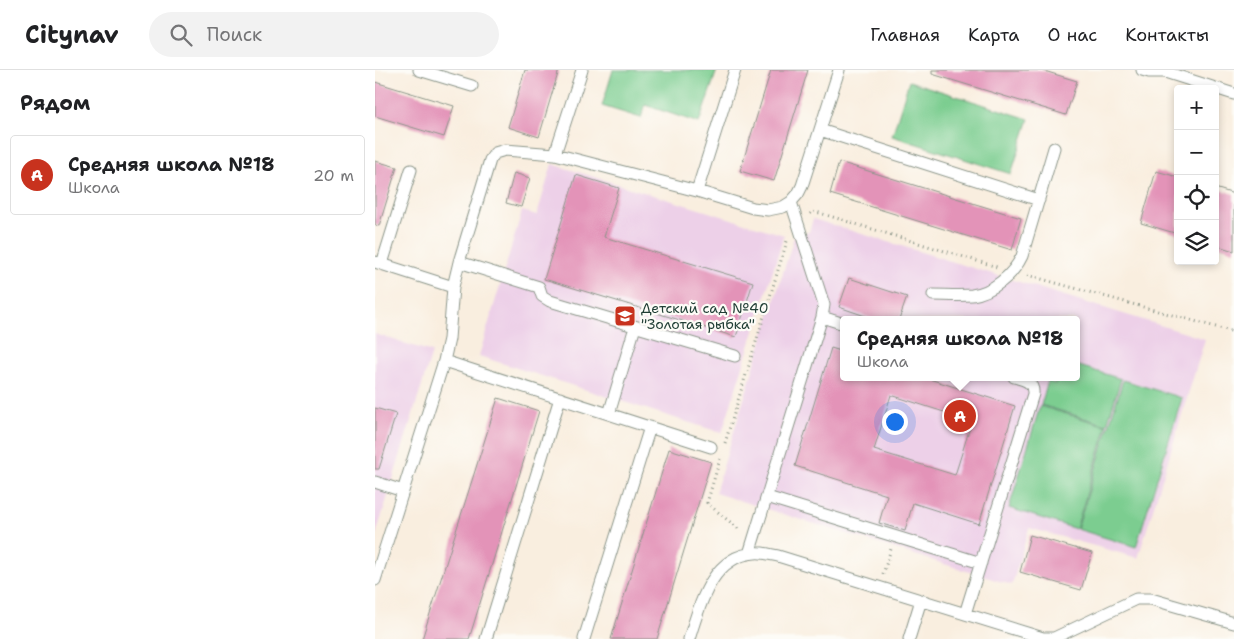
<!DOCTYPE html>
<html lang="ru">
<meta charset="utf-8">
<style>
body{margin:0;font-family:"Shantell Sans",sans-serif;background:#f2f2f2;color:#202124}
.controls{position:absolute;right:15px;top:15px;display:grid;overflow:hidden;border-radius:5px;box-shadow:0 2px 8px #0003}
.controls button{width:45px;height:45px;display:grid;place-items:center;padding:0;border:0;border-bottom:1px solid #e0e0e0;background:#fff;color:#202124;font:25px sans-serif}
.you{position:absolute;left:519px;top:351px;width:18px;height:18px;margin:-12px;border:4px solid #fff;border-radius:50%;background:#1a73e8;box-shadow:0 0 0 8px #1a73e833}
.badge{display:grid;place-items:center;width:32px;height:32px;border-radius:50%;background:#c8321e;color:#fff;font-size:16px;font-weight:700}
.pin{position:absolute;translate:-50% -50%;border:2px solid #fff;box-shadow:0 1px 5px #0006}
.popup{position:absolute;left:465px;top:246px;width:240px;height:65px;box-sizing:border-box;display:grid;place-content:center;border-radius:5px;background:#fff;filter:drop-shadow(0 1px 4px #0005);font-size:16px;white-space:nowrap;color:#757577}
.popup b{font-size:19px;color:#202124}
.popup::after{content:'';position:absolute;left:50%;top:100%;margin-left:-10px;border:10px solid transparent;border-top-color:#fff}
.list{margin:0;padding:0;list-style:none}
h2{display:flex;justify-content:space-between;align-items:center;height:65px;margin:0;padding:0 20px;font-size:21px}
h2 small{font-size:16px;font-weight:400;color:#757577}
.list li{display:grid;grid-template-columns:32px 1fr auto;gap:15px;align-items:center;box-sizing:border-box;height:80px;margin:0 10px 10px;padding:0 10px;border:1px solid #e0e0e0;border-radius:5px}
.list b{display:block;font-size:19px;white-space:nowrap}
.list p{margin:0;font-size:16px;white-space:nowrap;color:#757577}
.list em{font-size:16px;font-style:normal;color:#757577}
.icon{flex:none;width:28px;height:28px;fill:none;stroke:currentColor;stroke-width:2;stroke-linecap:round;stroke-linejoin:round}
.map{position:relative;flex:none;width:859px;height:569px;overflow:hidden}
header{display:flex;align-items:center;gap:30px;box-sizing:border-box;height:70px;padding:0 25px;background:#fff;border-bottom:1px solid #e0e0e0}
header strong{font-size:24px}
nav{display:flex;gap:28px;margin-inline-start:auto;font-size:18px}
.search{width:350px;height:45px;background:#f2f2f2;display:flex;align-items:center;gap:12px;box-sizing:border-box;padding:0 18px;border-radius:28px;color:#757577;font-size:19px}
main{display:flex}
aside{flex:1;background:#fff}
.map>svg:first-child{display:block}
.built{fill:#edd0e8;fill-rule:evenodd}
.green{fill:#7bcd90;stroke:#4d8562}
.building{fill:#e393b8;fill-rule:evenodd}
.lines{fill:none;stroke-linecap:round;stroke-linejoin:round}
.service-casing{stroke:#8c968a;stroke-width:13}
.path{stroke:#8c968a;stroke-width:3;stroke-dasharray:1 4;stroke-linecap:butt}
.service{stroke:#fff;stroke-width:11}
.labels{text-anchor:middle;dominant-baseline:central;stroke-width:4.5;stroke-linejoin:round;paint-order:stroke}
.poi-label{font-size:14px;fill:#1f3d34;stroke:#fdfcf7;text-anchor:start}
</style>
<header>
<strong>Citynav</strong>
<div class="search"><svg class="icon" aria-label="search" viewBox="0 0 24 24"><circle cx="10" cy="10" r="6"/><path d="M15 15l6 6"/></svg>Поиск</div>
<nav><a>Главная</a><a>Карта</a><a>О нас</a><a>Контакты</a></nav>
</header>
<main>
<aside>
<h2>Рядом<small></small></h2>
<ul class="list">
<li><span class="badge">A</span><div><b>Средняя школа №18</b><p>Школа</p></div><em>20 m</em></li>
</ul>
</aside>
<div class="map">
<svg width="859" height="569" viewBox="0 0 859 569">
<rect width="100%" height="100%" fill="#fdfcf7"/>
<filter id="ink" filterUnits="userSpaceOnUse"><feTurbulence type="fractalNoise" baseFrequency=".02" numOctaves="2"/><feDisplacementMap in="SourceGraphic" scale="10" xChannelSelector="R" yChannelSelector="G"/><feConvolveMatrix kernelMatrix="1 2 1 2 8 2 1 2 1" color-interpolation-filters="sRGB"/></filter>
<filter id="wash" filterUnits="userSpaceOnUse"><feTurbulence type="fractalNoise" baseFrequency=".0096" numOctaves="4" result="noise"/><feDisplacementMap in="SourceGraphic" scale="20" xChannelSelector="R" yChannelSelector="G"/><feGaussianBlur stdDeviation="1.12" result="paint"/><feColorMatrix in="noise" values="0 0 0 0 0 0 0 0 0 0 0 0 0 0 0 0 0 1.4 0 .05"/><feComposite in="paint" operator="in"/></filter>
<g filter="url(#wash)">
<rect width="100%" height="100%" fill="#f9eedf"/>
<path class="built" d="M 177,94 L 409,165 L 347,363 L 104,286 L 147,141 L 162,145 Z
M 438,149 L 830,269 L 763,488 L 654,458 L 637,515 L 340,423 L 419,167 L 434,162 ZM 469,250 L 701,250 L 701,307 L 469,307 Z
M 0,264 L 57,282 L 0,468 Z"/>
<path class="green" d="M 238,0 L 342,0 L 324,53 L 270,35 L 266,48 L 227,36 Z
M 534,11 L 654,49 L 636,104 L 517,66 Z
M 701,295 L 746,309 L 732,355 L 666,335 L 673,311 L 680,314 L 682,307 L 701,307 Z
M 748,310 L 807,328 L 761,477 L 702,459 Z
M 665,336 L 732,356 L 701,459 L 634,438 Z"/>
<g id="blocks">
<path class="building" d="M 150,0 L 184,0 L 164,67 L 133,57 Z
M 396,0 L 433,0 L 399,111 L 365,101 Z
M 557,0 L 666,0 L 702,11 L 691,45 L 557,4 Z
M 0,12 L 79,36 L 69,67 L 0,46 Z
M 0,91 L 22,97 L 4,156 L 0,155 Z
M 464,92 L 646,148 L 637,180 L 455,124 Z
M 781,101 L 803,107 L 803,164 L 766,153 Z
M 139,103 L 155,108 L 146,137 L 131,133 Z
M 201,105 L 244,118 L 229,167 L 378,212 L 361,267 L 169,209 Z
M 840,118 L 859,124 L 859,181 L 840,175 Z
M 474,208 L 532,227 L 524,250 L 502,250 L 464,237 Z
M 456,278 L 469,282 L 469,307 L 548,307 L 640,336 L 604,454 L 538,433 L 530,461 L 504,453 L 512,425 L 420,396 ZM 516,325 L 597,351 L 580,405 L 499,380 Z
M 123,328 L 164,341 L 94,569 L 47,569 Z
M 0,338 L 21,344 L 4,399 L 0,399 Z
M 294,379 L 336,392 L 282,569 L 236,569 Z
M 655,465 L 717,483 L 706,520 L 645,502 Z"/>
</g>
</g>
<g filter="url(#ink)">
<use href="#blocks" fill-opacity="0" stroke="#8c968a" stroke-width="1"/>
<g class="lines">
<g class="service-casing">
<path id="service" d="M 44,0 L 97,16
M 767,0 L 774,2 L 790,2 L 859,24
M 445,60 L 664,130
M 180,84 L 207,0
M 322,121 L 360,0
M 416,132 L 449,235 L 447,247 L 469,254
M 0,192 L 78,217
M 84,192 L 164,217 L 167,226 L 175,231 L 360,286
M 7,194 L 36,100
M 558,225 C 570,225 584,226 597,225 C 618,222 638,205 647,186 L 679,78
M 69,291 L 336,377
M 234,344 L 260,257
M 0,412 L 28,421
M 392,427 L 606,493
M 374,484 L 447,247
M 0,510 L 69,291 L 74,269 L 78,217 L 84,192 L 115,90 L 120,83 L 130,80 L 180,84 L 322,121 L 378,138 L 393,140 L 408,137 L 416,132 L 423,124 L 427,116 L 464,0
M 590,544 L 658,324 C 659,312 650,310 639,307
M 111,569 L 185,328
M 209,569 L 275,357
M 314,569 C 325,535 336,486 380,483 C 387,482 396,485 403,486 L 668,568 L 679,568 L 761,529 L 776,529 L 859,553
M 534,569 L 546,530"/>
</g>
<path class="path" d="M 435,144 L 438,141 L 622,197
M 652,205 L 859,262
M 350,373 L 412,171
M 345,389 L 332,433 L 366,461
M 508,504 L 516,479"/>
<use href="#service" class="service"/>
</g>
</g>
<defs>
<g id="school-square" transform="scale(1.125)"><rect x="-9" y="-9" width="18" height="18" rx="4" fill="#c8321e" stroke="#fdfcf7"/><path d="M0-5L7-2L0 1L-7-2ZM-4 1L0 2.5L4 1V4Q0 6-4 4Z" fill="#fff"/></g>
</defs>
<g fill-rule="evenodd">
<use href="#school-square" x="250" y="246"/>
</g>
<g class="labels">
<g class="poi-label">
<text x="266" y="238">Детский сад №40<tspan x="266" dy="16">"Золотая рыбка"</tspan></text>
</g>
</g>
</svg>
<div class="controls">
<button>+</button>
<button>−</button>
<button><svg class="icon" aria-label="locate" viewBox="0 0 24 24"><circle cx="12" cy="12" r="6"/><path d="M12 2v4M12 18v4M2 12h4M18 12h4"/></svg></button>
<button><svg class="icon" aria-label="layers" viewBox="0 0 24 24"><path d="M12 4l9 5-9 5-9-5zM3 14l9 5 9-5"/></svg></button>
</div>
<div class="you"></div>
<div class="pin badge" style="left:585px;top:346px">A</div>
<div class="popup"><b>Средняя школа №18</b>Школа</div>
</div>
</main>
